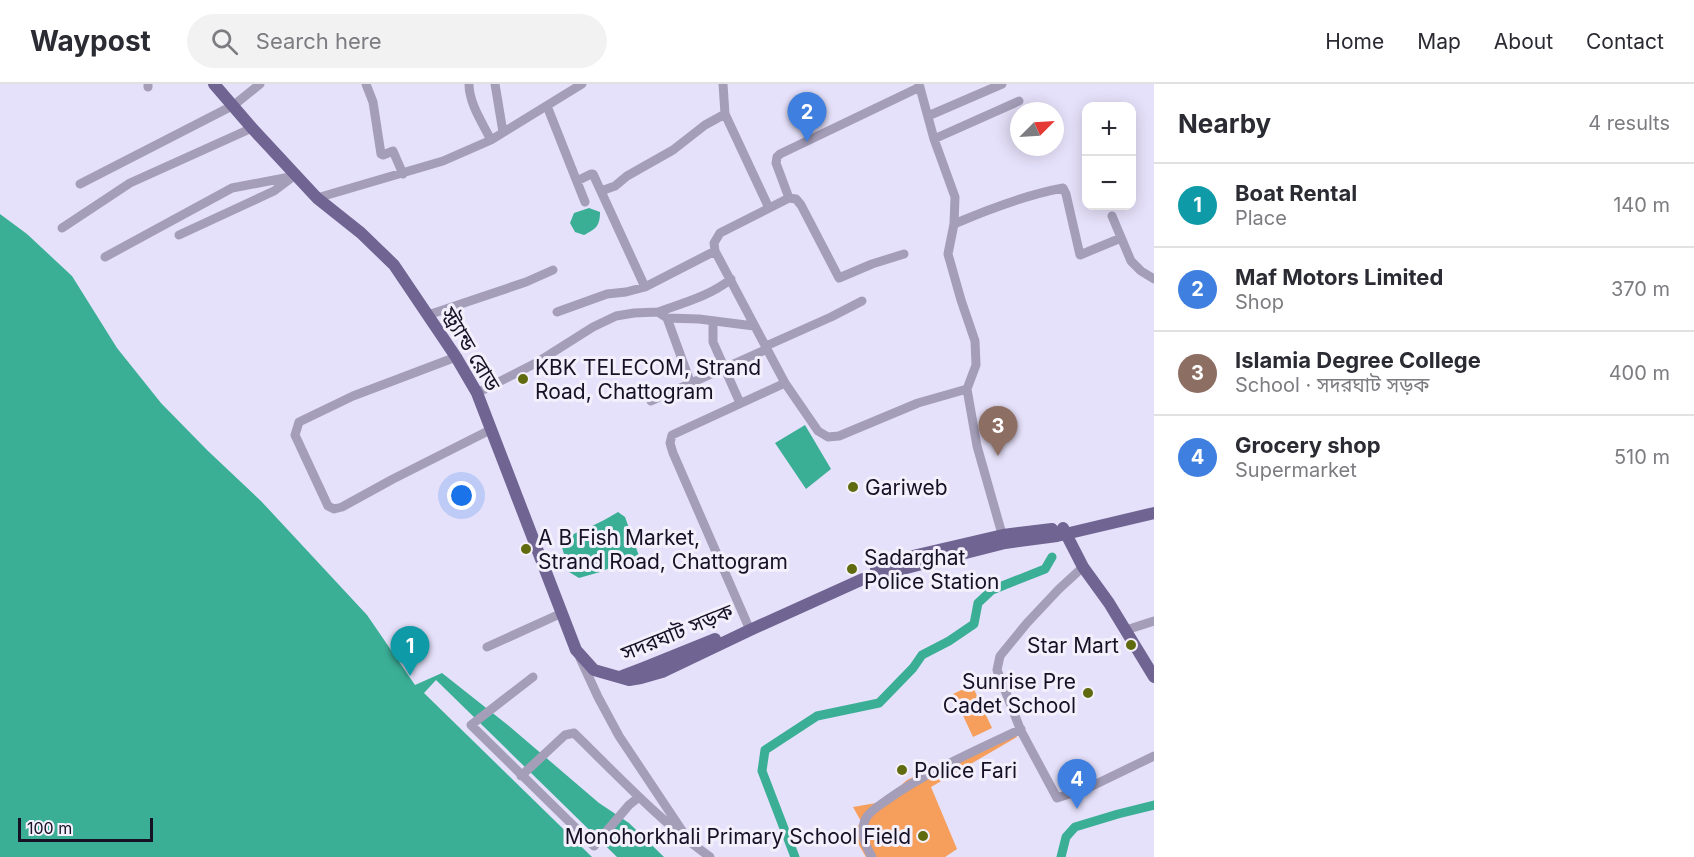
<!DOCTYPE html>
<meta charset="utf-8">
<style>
body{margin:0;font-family:Inter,"Noto Sans Bengali",sans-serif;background:#f2f2f3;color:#2b2b33}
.controls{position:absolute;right:18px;top:18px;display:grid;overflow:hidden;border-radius:12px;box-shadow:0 3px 15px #0003}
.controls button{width:54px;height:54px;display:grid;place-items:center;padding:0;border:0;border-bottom:2px solid #e1e1e2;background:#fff;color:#2b2b33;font:30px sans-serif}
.compass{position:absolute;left:1010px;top:18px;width:54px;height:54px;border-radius:50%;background:#fff;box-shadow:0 3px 15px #0003;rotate:66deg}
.scale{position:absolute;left:18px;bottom:15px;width:135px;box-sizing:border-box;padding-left:6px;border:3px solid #171126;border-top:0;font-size:16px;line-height:21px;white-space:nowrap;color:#171126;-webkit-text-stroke:4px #f3f0fc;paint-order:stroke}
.you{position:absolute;left:462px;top:412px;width:21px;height:21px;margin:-15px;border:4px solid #fff;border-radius:50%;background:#1a73e8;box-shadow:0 0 0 9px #1a73e833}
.badge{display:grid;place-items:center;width:39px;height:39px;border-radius:50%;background:#606a0f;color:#fff;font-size:20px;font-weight:700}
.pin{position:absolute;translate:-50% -50px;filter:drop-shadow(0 2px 3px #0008)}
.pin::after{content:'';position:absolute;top:32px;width:21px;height:18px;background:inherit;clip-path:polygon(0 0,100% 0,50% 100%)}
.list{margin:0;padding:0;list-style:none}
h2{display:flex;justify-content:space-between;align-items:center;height:78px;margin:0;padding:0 24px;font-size:26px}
h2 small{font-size:20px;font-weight:400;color:#7c7c81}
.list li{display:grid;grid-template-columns:39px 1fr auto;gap:18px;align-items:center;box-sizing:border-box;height:84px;padding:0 24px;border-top:2px solid #e1e1e2}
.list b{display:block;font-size:22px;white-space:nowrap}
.list p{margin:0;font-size:20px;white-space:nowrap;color:#7c7c81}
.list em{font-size:20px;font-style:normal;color:#7c7c81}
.icon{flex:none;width:33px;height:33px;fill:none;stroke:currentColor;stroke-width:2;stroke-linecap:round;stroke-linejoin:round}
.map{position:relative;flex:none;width:1154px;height:773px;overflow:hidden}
header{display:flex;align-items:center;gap:36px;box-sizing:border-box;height:84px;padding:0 30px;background:#fff;border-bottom:2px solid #e1e1e2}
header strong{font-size:28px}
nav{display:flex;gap:33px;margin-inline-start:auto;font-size:21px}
.search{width:420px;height:54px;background:#f2f2f3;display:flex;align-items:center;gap:15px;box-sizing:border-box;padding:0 21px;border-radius:33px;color:#7c7c81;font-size:22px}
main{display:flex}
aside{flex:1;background:#fff}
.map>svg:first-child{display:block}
.green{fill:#f69e5b}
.water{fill:#3bae96}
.pier{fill:#e6e1fa}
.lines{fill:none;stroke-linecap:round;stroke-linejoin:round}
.canal{stroke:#3bae96;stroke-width:9}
.minor{stroke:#a59eb9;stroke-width:9}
.major{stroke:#706492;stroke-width:12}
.poi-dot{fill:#606a0f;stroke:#f3f0fc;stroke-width:2}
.labels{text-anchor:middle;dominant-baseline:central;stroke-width:6;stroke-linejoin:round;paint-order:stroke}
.street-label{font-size:21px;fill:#171126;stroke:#f3f0fc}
.poi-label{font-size:21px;fill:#171126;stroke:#f3f0fc;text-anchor:start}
</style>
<header>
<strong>Waypost</strong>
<div class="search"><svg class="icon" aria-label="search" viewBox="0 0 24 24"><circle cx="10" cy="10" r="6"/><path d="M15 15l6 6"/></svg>Search here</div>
<nav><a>Home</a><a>Map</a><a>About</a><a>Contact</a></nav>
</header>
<main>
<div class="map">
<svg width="1154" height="773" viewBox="0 0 1154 773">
<rect width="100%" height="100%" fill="#e6e1fa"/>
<path class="green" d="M 972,601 L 992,644 L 973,653 L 953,610 Z
M 1013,645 L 1017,653 L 931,703 L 957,765 L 945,773 L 866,773 L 850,746 L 862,739 L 853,723 L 882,718 L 907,696 Z"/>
<path class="water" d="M 589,124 L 600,128 C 600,142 596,145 584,151 L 575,148 L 570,139 L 574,129 Z
M 0,130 L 27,150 L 72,192 L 117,264 L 161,319 L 207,366 L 261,417 L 367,531 L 415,601 L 442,589 L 509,642 L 599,719 L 629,739 L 664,773 L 0,773 Z
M 805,341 L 831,385 L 806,405 L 775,359 Z
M 618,428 L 625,433 L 639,472 L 600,488 L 579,494 L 569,488 L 560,456 C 580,447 599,440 618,428 Z"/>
<path class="pier" d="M 436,596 L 617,773 L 592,773 L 424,609 Z"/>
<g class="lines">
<path class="canal" d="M 795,773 L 762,687 L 765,666 L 817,632 L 879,619 L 913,584 L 922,571 L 949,557 L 974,540 L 978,519 L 992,506 L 1045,485 L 1052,473
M 1061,773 L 1066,753 L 1075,743 L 1118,730 L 1154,721"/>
<path class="minor" d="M 148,0 L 148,3
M 366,0 L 373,18 L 381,70 L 383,71 L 393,67 L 403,90
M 469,0 C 469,19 482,38 491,56
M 495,0 L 503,48
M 723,0 L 725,30 L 769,124
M 919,0 L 934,55 L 955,113 L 954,140 L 948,170 L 961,216 L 975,257 L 976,281 L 967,305 L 977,362 L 1004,457
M 547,22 L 585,118
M 928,32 L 1002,0
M 934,55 L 1019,17
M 577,97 L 591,90 L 593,90 L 645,203
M 80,100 L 234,21 L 260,0
M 601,107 L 615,102 L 627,92 L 673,66 L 705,41 L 725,30
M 317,114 L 443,77 L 491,56 L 582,0
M 789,114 L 776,79 L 777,73 L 780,70 L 920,3
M 1112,132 L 1131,177 L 1141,187 L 1154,195
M 954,140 C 989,125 1025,111 1063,104 L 1066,110 L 1080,171 L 1121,154
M 62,144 L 130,99 L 252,44
M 179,151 L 274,107 L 290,95
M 904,170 L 872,180 L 839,194 L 801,121 L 796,115 L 789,114 L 720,149 L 714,159 L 715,167 L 785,299 L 818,347 L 828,353 L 839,352 L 918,319 L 967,305
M 105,173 L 232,104 L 295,92
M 557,228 L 607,210 L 626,208 L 645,203 L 715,167
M 658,228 C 683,219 710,212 731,195
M 428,231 L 526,198 L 553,186
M 667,234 L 691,300
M 713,237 L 713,258 L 740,319
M 766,262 L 831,233 L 862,217
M 456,273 L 353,312 L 299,338 L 295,351 L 328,422 L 334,425 L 342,423 L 393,395 L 492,345
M 477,309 L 536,279 L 593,243 L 616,232 L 634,229 L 658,228 L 667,234 L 699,235 L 754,242
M 651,317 L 767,265
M 1083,483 L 1059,505 L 1027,539 L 1000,572 L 997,586 L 1021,647 L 1057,714 L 1090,703 L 1154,672
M 750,546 L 673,369 L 670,359 L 672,351 L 785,299
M 1126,546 L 1154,537
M 487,563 L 562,529
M 580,574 L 598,613 L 619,652 L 683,748
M 533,593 L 471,641 L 594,762 L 629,721 L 639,713
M 521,692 L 565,651 L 574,649 C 618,692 660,737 710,773
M 872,773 C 865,761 859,748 866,734 C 871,726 880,721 887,716 C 928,687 975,667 1021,645"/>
<path class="major" d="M 214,0 L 252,44 L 317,114 L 361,149 L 394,181 L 456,273 L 477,309 L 576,566 L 594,586 L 629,596 L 641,594 L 662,588 L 750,546 L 863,495 L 1005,459 L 1057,452 L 1154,429
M 1063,444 L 1083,483 L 1109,519 L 1154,593
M 876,484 L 917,471 L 1003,451 L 1052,445
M 622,592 L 643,584 L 715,555"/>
</g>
<g class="poi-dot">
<circle cx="523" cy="295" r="6"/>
<circle cx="853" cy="403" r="6"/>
<circle cx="526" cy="465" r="6"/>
<circle cx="852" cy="485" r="6"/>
<circle cx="1131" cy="561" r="6"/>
<circle cx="1088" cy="609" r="6"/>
<circle cx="902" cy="686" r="6"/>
<circle cx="923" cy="752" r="6"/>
</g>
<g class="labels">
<g class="street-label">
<text transform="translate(471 265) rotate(59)">স্ট্র্যান্ড রোড</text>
<text transform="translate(677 548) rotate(-22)">সদরঘাট সড়ক</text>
</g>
<g class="poi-label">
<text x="535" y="283">KBK TELECOM, Strand<tspan x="535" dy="24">Road, Chattogram</tspan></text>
<text x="865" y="403">Gariweb</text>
<text x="538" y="453">A B Fish Market,<tspan x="538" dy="24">Strand Road, Chattogram</tspan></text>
<text x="864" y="473">Sadarghat<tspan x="864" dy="24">Police Station</tspan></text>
<text x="1119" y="561" text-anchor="end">Star Mart</text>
<text x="1076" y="597" text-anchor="end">Sunrise Pre<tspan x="1076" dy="24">Cadet School</tspan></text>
<text x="914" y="686">Police Fari</text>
<text x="911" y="752" text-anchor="end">Monohorkhali Primary School Field</text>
</g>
</g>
</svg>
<div class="controls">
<button>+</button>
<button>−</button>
</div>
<svg class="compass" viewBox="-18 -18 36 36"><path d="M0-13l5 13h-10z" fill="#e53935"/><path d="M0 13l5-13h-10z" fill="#7c7c81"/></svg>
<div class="scale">100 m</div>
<div class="you"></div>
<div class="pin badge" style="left:410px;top:592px;background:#0f9aa8">1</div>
<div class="pin badge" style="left:807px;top:58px;background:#3f7fe0">2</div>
<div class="pin badge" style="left:998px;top:372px;background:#8d6e63">3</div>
<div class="pin badge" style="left:1077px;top:725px;background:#3f7fe0">4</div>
</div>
<aside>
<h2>Nearby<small>4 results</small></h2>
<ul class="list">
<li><span class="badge" style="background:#0f9aa8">1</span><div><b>Boat Rental</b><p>Place</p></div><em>140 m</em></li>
<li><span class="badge" style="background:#3f7fe0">2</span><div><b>Maf Motors Limited</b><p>Shop</p></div><em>370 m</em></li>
<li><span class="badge" style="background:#8d6e63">3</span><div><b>Islamia Degree College</b><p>School · সদরঘাট সড়ক</p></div><em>400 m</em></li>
<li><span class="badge" style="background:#3f7fe0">4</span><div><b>Grocery shop</b><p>Supermarket</p></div><em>510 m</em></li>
</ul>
</aside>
</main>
